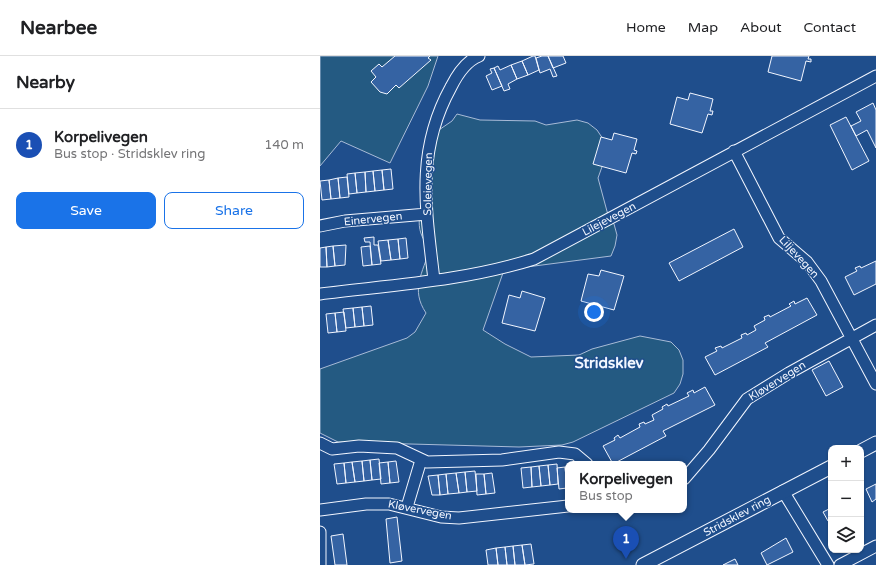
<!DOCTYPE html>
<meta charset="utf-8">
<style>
body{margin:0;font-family:"Varela Round",sans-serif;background:#f2f2f2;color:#202124}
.controls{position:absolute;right:12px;bottom:12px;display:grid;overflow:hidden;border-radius:8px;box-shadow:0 1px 3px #0004}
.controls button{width:36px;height:36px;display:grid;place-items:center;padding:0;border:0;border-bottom:1px solid #e0e0e0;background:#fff;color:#202124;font:20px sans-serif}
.you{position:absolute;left:274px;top:256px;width:14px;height:14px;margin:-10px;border:3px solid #fff;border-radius:50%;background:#1a73e8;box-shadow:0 0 0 6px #1a73e833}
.badge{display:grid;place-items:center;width:26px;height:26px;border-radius:50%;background:#1a73e8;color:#fff;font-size:13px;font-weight:700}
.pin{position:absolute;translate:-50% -33px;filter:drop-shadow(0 1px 2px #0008)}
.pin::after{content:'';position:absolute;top:21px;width:14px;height:12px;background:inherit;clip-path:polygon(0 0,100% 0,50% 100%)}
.popup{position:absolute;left:245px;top:405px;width:122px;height:52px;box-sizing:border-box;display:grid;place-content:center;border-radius:8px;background:#fff;filter:drop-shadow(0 1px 3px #0005);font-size:13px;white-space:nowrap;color:#757577}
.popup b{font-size:15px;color:#202124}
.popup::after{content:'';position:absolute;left:50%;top:100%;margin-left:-8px;border:8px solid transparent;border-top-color:#fff}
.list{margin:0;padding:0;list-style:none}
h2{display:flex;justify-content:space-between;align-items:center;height:52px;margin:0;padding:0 16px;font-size:17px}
h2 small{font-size:13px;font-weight:400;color:#757577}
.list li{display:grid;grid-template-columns:26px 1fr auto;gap:12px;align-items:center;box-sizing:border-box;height:72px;padding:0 16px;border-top:1px solid #e0e0e0}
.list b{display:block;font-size:15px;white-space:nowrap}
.list p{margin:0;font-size:13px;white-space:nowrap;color:#757577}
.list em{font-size:13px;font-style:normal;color:#757577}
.actions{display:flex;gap:8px;padding:12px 16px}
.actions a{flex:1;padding:9px 0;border:1px solid #1a73e8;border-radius:8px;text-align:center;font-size:14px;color:#1a73e8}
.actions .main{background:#1a73e8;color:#fff}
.icon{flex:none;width:22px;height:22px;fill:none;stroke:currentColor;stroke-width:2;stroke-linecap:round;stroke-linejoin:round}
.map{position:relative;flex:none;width:556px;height:509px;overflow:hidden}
header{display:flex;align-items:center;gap:24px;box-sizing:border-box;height:56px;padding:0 20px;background:#fff;border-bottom:1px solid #e0e0e0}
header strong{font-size:19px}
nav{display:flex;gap:22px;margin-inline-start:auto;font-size:14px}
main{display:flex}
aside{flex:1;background:#fff}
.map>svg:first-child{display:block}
.green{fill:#245a82;stroke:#a8bbd7}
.building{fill:#3563a3;stroke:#f2f6ff}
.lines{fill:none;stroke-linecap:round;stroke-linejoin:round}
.minor-casing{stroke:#f2f6ff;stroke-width:13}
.tertiary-casing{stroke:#f2f6ff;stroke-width:15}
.minor{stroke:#1f4e8c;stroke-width:11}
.tertiary{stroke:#1f4e8c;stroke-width:13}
.labels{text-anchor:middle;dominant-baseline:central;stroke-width:3;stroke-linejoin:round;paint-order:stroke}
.street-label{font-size:11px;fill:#f2f6ff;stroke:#1f4e8c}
.district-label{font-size:15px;font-weight:bold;fill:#f2f6ff;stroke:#1f4e8c}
</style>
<header>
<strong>Nearbee</strong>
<nav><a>Home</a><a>Map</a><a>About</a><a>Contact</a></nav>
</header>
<main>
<aside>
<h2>Nearby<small></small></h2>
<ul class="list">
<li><span class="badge" style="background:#1a4fb4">1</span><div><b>Korpelivegen</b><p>Bus stop · Stridsklev ring</p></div><em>140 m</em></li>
</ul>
<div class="actions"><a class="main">Save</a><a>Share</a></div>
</aside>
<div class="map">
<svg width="556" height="509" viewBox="0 0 556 509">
<rect width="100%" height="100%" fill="#1f4e8c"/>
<path class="green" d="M 0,0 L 118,0 L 108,30 L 70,107 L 21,85 L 0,110 Z
M 137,58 L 160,64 L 215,65 L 226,69 L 257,64 L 268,67 L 277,74 L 283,83 L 283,108 L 278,122 L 288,159 L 294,168 L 297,179 L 295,190 L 291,200 L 184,214 L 163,274 L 185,288 L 211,301 L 259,299 L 272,293 L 320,280 L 351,286 L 359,294 L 363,304 L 363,318 L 360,328 L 354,337 L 253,386 L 242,389 L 199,391 L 18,386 L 0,377 L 0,313 L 87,282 L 95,276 L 106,257 C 90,233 103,217 110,192 C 91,171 102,155 106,130 C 106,126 108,121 108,117 C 107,113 104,107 102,103 L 113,78 L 132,65 Z"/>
<path class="building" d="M 75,0 L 110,0 L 108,2 L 111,4 L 79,32 L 76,29 L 67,38 L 60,36 L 51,26 L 56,21 L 51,15 L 59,8 L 62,11 Z
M 213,0 L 215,0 L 219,14 L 208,19 L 202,5 Z
M 222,0 L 228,0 L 237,20 L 233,21 L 230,13 L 220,17 L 216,2 Z
M 228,0 L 243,0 L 246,7 L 233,12 Z
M 452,0 L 489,0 L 488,3 L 491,3 L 491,6 L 486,5 L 481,25 L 448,16 Z
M 202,5 L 208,19 L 197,23 L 191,9 Z
M 191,9 L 197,23 L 188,28 L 190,33 L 184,35 L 174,12 L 178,10 L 180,14 Z
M 174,12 L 182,30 L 172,34 L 166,20 L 172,17 L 170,13 Z
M 370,37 L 393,43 L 390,55 L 393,55 L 392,59 L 388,58 L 382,77 L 350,68 L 357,41 L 368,44 Z
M 553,47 L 556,54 L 556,92 L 547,74 L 536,80 L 531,70 L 541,65 L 536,56 Z
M 526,61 L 549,105 L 532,114 L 510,69 Z
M 294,77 L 317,83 L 314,94 L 317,95 L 316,98 L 312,97 L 306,117 L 273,108 L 281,81 L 292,84 Z
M 71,113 L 73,133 L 64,134 L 62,114 Z
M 62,114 L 64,134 L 55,135 L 53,115 Z
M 53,115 L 55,135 L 46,136 L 45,116 Z
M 45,116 L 46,136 L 37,137 L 35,117 Z
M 35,117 L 37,137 L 29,138 L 27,118 Z
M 27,121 L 29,141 L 20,142 L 18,122 Z
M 18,122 L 20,142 L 11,143 L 9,124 Z
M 9,124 L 11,143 L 2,144 L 0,125 Z
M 414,173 L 423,191 L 359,225 L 349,207 Z
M 54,181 L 54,189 L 58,189 L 61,208 L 52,209 L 50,186 L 45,186 L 44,182 Z
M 86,182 L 88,202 L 80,203 L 78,183 Z
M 78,183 L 80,203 L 71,204 L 68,184 Z
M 68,184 L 71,204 L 61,205 L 58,185 Z
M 26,189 L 25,209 L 15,210 L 13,190 Z
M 13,190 L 15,210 L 7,211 L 6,191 Z
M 50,190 L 52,209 L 43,210 L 41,191 Z
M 6,191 L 7,211 L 0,211 L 0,192 Z
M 556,205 L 556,228 L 534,239 L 525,221 L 537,215 L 535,212 L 540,210 L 541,212 Z
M 281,214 L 304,220 L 294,254 L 261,245 L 268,218 L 279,220 Z
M 202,235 L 225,242 L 215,275 L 182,267 L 189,239 L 200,242 Z
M 487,242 L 497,259 L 445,287 L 448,291 L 395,319 L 385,301 L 397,295 L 395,292 L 401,290 L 402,292 L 422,282 L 421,279 L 426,277 L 427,279 L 436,274 L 434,270 L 445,264 L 444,261 L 449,259 L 450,261 L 471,250 L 469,248 L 474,245 L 475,248 Z
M 51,250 L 53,269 L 44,270 L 42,251 Z
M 42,251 L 44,270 L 35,271 L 33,252 Z
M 33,252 L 35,271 L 26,272 L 23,253 Z
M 24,256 L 26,275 L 17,276 L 15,257 Z
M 15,257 L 17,276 L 8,277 L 6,258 Z
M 509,305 L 523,331 L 506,340 L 492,314 Z
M 385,331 L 395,349 L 343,375 L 346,380 L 293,408 L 283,390 L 295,384 L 294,382 L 298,379 L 300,382 L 320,371 L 319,368 L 324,366 L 325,368 L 334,364 L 332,359 L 343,353 L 342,351 L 347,348 L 348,350 L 369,340 L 367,337 L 373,334 L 374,337 Z
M 59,403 L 61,423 L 52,424 L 50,404 Z
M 50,404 L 52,424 L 44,425 L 42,405 Z
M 42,405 L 44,425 L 35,426 L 32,406 Z
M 76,405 L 79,426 L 70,427 L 68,406 Z
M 32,406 L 35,426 L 26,427 L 24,407 Z
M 68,406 L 70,427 L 61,428 L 59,407 Z
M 24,407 L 26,427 L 17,428 L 14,408 Z
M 237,408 L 238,428 L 230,429 L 228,409 Z
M 228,409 L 230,429 L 221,430 L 219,410 Z
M 219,410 L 221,430 L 212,431 L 211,411 Z
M 211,411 L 212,431 L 203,432 L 201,412 Z
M 245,411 L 247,432 L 239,433 L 237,412 Z
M 245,411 L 248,411 L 248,432 L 247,432 Z
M 155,415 L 157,435 L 147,436 L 145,416 Z
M 145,416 L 147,436 L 139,437 L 136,417 Z
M 136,417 L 139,437 L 128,438 L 126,418 Z
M 172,417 L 175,437 L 166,438 L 164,418 Z
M 126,418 L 128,438 L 120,439 L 118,419 Z
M 156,418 L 164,418 L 166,438 L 157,439 Z
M 118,419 L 120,439 L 112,439 L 108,420 Z
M 556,428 L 556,443 L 552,446 L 546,433 Z
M 511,452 L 511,463 L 508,465 L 503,456 Z
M 77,461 L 82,505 L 70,507 L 66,463 Z
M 23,478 L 27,509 L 15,509 L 11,480 Z
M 466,482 L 473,496 L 447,509 L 441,497 Z
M 211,488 L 214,508 L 205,509 L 202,489 Z
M 202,489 L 205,509 L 195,509 L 193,490 Z
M 193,490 L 195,509 L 187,509 L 185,491 Z
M 185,491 L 187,509 L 178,509 L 176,492 Z
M 176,492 L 178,509 L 168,509 L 166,494 Z
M 415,503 L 418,509 L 403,509 Z"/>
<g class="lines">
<g class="minor-casing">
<path id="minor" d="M 414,95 L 459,182 L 487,206 L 501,225 L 556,328
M 0,170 L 25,165 L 107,158
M 114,224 C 106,154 95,96 131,31 C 137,19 146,5 159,0
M 0,238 C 72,229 145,225 214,203 L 556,20
M 0,387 L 12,393 L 39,390 L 77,392 L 107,406 L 182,404 L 239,396 L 255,398 L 267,408
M 364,423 L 389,394 L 427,343 L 469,317 L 556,269
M 463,435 L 508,509
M 87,451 L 101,404
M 0,454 L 46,448 L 69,448 L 121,461 L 139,462 L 248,450
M 0,476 L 0,509
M 520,509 L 556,490"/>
</g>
<g class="tertiary-casing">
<path id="tertiary" d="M 541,395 L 556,387
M 323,509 L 511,411"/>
</g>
<use href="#minor" class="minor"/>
<use href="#tertiary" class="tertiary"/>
</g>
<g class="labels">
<g class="street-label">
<text transform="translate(108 128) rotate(-89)">Soleievegen</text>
<text transform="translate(53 163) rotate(-6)">Einervegen</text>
<text transform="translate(289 163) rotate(-28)">Lilejevegen</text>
<text transform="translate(479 201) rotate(47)">Liljevegen</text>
<text transform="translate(457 325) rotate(-32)">Kløvervegen</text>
<text transform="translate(100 454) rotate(11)">Kløvervegen</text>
<text transform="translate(417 460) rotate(-28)">Stridsklev ring</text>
</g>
<g class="district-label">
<text x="289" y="307">Stridsklev</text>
</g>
</g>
</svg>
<div class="controls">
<button>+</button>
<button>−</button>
<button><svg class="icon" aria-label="layers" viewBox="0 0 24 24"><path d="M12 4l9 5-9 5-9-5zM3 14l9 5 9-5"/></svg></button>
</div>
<div class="you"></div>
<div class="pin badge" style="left:306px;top:503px;background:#1a4fb4">1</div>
<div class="popup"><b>Korpelivegen</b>Bus stop</div>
</div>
</main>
